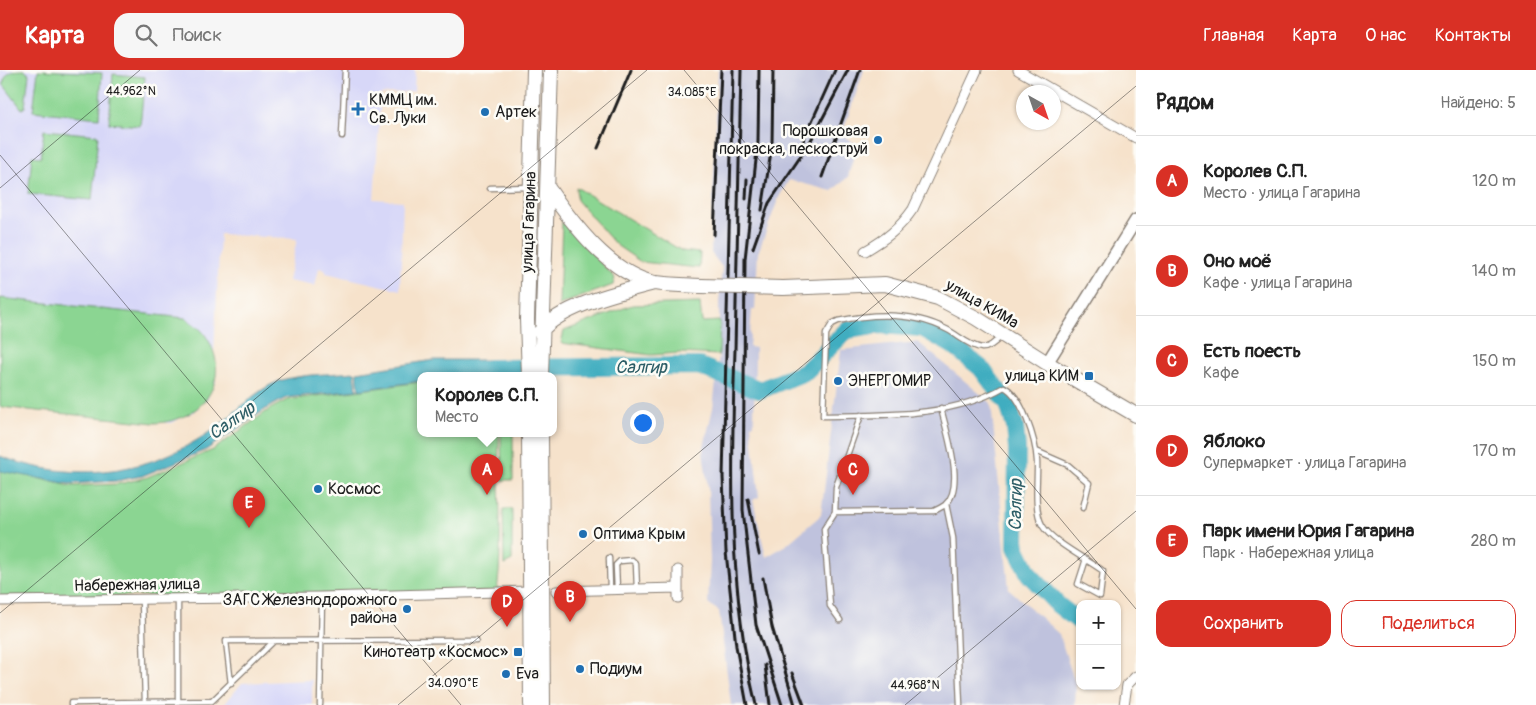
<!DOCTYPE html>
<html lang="ru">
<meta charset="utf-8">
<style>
body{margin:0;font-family:Pangolin,sans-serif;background:#f6f6f6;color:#222}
.controls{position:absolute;right:15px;bottom:15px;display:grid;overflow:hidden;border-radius:10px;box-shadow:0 1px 4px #0004}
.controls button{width:45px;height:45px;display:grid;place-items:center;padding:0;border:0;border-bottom:1px solid #e0e0e0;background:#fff;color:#222;font:25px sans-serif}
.compass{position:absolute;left:1016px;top:15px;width:45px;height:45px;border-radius:50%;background:#fff;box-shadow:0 1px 4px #0004;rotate:140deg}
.you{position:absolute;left:642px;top:352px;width:18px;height:18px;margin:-12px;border:4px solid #fff;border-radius:50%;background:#1a73e8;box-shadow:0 0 0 8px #1a73e833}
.badge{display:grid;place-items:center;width:32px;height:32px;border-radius:50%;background:#d93025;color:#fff;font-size:16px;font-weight:700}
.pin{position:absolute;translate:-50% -41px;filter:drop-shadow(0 1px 2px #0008)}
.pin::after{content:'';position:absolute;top:26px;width:18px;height:15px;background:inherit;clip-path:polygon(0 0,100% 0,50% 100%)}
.popup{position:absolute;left:417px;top:302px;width:140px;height:65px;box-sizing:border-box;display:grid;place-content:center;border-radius:10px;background:#fff;filter:drop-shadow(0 1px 4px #0005);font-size:16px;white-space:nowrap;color:#767676}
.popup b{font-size:19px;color:#222}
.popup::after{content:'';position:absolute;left:50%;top:100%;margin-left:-10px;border:10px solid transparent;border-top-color:#fff}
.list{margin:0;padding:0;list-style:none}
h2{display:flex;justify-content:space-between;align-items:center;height:65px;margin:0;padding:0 20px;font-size:21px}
h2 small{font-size:16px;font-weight:400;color:#767676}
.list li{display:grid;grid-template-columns:32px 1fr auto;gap:15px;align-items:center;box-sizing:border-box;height:90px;padding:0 20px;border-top:1px solid #e0e0e0}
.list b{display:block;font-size:19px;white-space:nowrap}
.list p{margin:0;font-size:16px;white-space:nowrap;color:#767676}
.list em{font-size:16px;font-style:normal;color:#767676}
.actions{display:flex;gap:10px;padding:15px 20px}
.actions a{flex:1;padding:11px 0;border:1px solid #d93025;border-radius:15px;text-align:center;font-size:18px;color:#d93025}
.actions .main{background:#d93025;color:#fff}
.icon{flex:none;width:28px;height:28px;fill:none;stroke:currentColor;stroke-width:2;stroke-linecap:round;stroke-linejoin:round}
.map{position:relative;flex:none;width:1136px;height:635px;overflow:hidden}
header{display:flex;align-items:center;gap:30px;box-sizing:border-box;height:70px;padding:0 25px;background:#d93025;color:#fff}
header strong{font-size:24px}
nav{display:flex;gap:28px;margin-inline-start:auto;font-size:18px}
.search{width:350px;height:45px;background:#f6f6f6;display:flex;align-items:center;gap:12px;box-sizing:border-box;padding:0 18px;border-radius:15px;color:#767676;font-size:19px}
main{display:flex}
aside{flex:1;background:#fff}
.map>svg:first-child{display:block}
.built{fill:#d7d7f8}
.industrial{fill:#bfc2dd}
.green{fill:#8bd592;stroke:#547857}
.water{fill:#41adc0;stroke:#2e646e}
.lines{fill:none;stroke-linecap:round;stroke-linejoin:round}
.river{stroke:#41adc0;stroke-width:18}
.service-casing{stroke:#897f74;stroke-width:7}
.minor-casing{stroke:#897f74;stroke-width:11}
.tertiary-casing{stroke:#897f74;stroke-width:14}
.primary-casing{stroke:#897f74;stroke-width:16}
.service{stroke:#fff;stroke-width:4.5}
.minor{stroke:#fff;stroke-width:9}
.tertiary{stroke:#fff;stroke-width:11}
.primary{stroke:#fff;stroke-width:14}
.rail{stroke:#1c1c1c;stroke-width:3}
.primary-bridge-casing{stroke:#897f74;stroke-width:16;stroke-linecap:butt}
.primary-bridge{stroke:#fff;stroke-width:14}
.ticks{fill:none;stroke:#1c1c1c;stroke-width:1;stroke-opacity:0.45}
.poi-dot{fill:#1f6fb2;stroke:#fdfcf7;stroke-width:2}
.labels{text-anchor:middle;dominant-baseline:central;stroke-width:5;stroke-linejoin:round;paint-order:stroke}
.poi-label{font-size:16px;fill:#1c1c1c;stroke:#fdfcf7;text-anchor:start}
.street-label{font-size:16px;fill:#1c1c1c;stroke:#fdfcf7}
.water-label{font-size:18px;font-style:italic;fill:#2d5d66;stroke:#fdfcf7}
.ticks-label{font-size:12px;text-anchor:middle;fill:#1c1c1c;stroke:#fdfcf7;stroke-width:5;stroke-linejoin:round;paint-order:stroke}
</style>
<header>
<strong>Карта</strong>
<div class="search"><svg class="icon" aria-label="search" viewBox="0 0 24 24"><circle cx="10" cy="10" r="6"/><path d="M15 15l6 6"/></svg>Поиск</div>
<nav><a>Главная</a><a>Карта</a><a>О нас</a><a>Контакты</a></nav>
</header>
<main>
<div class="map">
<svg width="1136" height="635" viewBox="0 0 1136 635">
<rect width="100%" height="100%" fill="#fdfcf7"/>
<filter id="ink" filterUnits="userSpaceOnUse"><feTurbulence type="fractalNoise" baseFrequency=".02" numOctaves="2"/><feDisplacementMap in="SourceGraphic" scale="10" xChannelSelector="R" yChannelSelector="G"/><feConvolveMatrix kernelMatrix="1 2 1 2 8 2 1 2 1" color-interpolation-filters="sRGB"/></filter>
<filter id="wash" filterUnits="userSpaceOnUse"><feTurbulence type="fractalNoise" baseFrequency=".0096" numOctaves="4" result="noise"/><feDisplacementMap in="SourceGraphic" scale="20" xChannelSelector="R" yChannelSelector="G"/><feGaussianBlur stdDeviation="1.12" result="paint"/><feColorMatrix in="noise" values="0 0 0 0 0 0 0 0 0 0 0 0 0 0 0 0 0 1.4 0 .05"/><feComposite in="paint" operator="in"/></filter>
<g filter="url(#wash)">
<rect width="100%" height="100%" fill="#f6e2cb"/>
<path class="built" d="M 0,0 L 415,0 L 414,21 L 381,24 L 374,129 L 403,131 L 400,220 L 326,203 L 326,200 L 319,198 L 315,216 L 288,211 L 297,169 L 220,164 L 214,283 L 216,311 L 208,328 L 194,342 L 171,353 L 154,353 L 0,337 Z
M 312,610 L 312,635 L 224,635 L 242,613 Z"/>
<path class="industrial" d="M 718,0 L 864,0 L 842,64 L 857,75 L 848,107 L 832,121 L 789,110 L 779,127 L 758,183 L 755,240 L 752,240 L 749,277 L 755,278 L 754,354 L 751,355 L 759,427 L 753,430 L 766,487 L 785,476 L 821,445 L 841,280 L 918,272 L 991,333 L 1009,519 L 1059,564 L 1076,616 L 1075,635 L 731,635 L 719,541 L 708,534 L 710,491 L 708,418 L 703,381 L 713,338 L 719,285 L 719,233 L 722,197 L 711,183 Z"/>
<path class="green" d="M 24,0 L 29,4 L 25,37 L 22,39 L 3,14 C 6,2 12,0 24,0 Z
M 38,0 L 102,3 L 99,48 L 33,41 Z
M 113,4 L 145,7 L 140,56 L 109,53 Z
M 44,60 L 98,65 L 92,130 L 28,124 L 32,86 L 41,87 Z
M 576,117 L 682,181 L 700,183 L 699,198 L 641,192 L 616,175 L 577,130 Z
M 562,152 L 615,208 L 613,215 L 559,235 Z
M 0,228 L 185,248 C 190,252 199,257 203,262 C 236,306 204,352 154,353 L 0,337 Z
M 700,233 L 702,252 L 720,251 L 719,285 L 680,283 L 651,285 L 561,273 L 564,261 L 632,235 Z
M 421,312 L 421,364 L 499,364 C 497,416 504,470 497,522 L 0,527 L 0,399 L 70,416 L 118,414 L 145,408 L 213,380 L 270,339 L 287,330 Z
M 501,364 L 513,364 L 513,410 L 502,410 Z
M 503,439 L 512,439 L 512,491 L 504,495 Z"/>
<path class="water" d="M 434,290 L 513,290 L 513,306 L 498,302 L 491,306 L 421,306 L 421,311 L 359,320 L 357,302 Z
M 355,302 L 357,320 L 286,328 L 269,337 L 206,380 L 142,406 L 116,411 L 69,414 L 0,401 L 0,386 C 74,414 151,405 215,358 C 236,343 255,320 279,311 C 298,304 334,304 355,302 Z"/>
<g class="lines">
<path class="river" d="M 489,298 L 699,296 L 760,320 L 805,302 L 847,260 L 880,255 L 922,258 L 952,275 L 981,298 L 1008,334 L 1015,357 L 1017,379 L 1016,477 L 1029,504 L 1058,535 L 1080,552"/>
</g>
</g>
<g filter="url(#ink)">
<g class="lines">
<g class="service-casing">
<path id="service" d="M 342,66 L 345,0
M 490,118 L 528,117
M 1001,266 C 996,272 990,278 982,278 C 969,276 959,266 948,260 C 914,242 874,243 838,251 L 832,254 L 826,264 L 823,346 C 882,345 951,348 1004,317 C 1022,325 1036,371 1037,391 C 1038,409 1033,438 1042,455 C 1052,472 1087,489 1103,501 L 1100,526 L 1078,514 L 1086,489
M 861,345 L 836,417 L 835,442 L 934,441 C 938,439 942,437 945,435 C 966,417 946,361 941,338
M 1036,381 L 1068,395 L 1089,413 L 1083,438
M 946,434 L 953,468 L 960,635
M 835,442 L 824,459 L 830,536 L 840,550
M 609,488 L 610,519
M 617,519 L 616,495 L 620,491 L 632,490 L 636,494 L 637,519
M 178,529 L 178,632
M 142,530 L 145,632
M 231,614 L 226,571 L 476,570
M 71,635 L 71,633 L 212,631 L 274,571
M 320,635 L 322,527"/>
</g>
<g class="minor-casing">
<path id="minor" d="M 1018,0 L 1136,68
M 865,181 C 886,169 900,158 913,139 L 977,0
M 556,521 L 678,518
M 678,528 L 678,500
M 0,531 L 322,527 L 530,521
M 1124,635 L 1127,615 L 1136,606"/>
</g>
<g class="tertiary-casing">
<path id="tertiary" d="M 1047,293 L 1136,150"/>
</g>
<g class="primary-casing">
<path id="primary" d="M 548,118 C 572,153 611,205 655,213 C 670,215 686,215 701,216
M 783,218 L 885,214 L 938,228 L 976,248 L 1047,293 L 1136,345
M 540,262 C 562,235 621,222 654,213
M 529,306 L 527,250 L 534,0
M 541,306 L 551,0
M 529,364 L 531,635
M 541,364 L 543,635"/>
</g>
<use href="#service" class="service"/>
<use href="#minor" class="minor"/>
<use href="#tertiary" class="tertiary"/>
<use href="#primary" class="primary"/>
<path class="rail" d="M 733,0 L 723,407 L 726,482 L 736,576 L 747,635
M 741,0 C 739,93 737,187 735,280 C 731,399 728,519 756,635
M 759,0 L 758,72 L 745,189 L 743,440 L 756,555 L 782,635
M 803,71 L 835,0
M 598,78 L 631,0
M 822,107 L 860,0
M 746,129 L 747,109
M 762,140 L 772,75 L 773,0
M 714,165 L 721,0
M 753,178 L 769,133 L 809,74 L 848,0
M 748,429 L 759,484
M 763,508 L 772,557 L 795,635
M 765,595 L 770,635
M 792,603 L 804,635"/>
<g class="primary-bridge-casing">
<path id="primary-bridge" d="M 701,216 L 783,218"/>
</g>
<use href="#primary-bridge" class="primary-bridge"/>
</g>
</g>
<path class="ticks" d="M 684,0 L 1136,539M 0,85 L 461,635M 0,118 L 140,0M 0,543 L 647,0M 398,635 L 1136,16M 905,635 L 1136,441"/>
<g class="poi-dot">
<path d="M355.5 31.5h5v5h5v5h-5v5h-5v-5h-5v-5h5z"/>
<circle cx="485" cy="42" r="5"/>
<circle cx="878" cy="70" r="5"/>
<rect x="1084" y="301" width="10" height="10" rx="2.5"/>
<circle cx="838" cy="311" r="5"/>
<circle cx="318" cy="419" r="5"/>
<circle cx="583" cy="464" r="5"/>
<circle cx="407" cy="539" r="5"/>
<rect x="513" y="577" width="10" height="10" rx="2.5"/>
<circle cx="580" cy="599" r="5"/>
<circle cx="506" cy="604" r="5"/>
</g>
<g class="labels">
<g class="poi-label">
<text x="369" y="30">КММЦ им.<tspan x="369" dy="18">Св. Луки</tspan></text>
<text x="495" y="42">Артек</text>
<text x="868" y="61" text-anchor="end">Порошковая<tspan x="868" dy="18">покраска, пескоструй</tspan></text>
<text x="1079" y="306" text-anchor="end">улица КИМ</text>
<text x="848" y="311">ЭНЕРГОМИР</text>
<text x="328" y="419">Космос</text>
<text x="593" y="464">Оптима Крым</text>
<text x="397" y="530" text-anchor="end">ЗАГС Железнодорожного<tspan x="397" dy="18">района</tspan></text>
<text x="508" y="582" text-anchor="end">Кинотеатр «Космос»</text>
<text x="590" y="599">Подиум</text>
<text x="516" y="604">Eva</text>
</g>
<g class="street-label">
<text transform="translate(529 152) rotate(-88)">улица Гагарина</text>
<text transform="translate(982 234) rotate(30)">улица КИМа</text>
<text transform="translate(137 515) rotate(-1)">Набережная улица</text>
</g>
<g class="water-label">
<text x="641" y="297">Салгир</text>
<text transform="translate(232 351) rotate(-35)">Салгир</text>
<text transform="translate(1016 435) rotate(-89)">Салгир</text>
</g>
</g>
<g class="ticks-label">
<text x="131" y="25">44.962°N</text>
<text x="692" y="26">34.085°E</text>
<text x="453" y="617">34.090°E</text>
<text x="915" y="619">44.968°N</text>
</g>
</svg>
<div class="controls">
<button>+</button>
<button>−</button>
</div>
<svg class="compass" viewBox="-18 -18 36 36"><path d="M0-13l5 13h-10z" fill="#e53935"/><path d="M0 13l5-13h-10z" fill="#767676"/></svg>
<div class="you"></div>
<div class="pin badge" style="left:487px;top:425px">A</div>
<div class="popup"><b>Королев С.П.</b>Место</div>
<div class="pin badge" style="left:570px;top:552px">B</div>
<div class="pin badge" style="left:853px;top:425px">C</div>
<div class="pin badge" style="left:507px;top:557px">D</div>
<div class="pin badge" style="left:249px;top:458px">E</div>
</div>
<aside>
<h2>Рядом<small>Найдено: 5</small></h2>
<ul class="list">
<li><span class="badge">A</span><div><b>Королев С.П.</b><p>Место · улица Гагарина</p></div><em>120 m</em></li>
<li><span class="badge">B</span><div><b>Оно моё</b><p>Кафе · улица Гагарина</p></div><em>140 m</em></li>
<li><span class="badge">C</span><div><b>Есть поесть</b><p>Кафе</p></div><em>150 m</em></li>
<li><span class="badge">D</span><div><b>Яблоко</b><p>Супермаркет · улица Гагарина</p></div><em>170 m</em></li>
<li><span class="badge">E</span><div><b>Парк имени Юрия Гагарина</b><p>Парк · Набережная улица</p></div><em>280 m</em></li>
</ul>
<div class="actions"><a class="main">Сохранить</a><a>Поделиться</a></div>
</aside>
</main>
